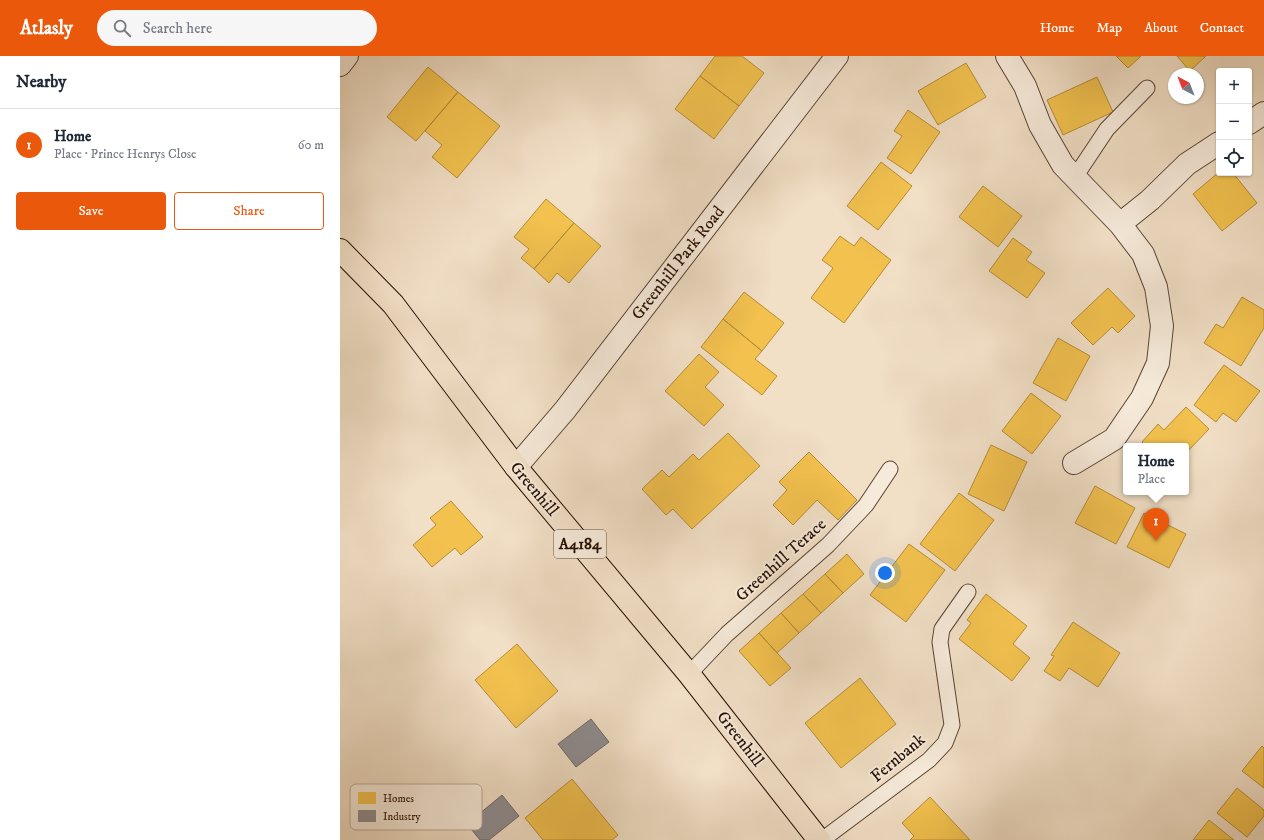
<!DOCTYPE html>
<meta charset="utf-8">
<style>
body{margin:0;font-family:"IM FELL DW Pica",serif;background:#f6f6f7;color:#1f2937}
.controls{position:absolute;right:12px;top:12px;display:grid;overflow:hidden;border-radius:4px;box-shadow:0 1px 3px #0004}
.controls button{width:36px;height:36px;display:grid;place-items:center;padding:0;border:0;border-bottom:1px solid #e0e1e3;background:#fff;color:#1f2937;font:20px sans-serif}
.compass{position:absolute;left:828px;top:12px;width:36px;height:36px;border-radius:50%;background:#fff;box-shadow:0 1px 3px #0004;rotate:318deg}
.you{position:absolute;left:545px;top:517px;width:14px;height:14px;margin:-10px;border:3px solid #fff;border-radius:50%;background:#1a73e8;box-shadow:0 0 0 6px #1a73e833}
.badge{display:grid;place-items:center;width:26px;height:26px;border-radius:50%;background:#ea580c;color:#fff;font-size:13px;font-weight:700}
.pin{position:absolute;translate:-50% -33px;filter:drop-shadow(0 1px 2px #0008)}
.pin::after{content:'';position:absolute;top:21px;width:14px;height:12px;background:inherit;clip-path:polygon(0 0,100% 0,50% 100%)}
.popup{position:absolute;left:783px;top:387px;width:66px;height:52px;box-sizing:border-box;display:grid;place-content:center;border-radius:4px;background:#fff;filter:drop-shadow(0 1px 3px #0005);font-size:13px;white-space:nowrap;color:#747a83}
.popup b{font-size:15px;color:#1f2937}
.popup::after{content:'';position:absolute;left:50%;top:100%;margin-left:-8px;border:8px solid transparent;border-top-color:#fff}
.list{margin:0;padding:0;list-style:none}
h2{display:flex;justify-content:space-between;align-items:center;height:52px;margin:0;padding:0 16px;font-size:17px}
h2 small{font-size:13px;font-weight:400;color:#747a83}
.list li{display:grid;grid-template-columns:26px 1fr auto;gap:12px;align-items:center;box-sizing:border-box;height:72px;padding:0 16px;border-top:1px solid #e0e1e3}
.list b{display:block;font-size:15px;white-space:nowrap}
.list p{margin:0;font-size:13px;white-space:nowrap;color:#747a83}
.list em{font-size:13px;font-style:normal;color:#747a83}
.actions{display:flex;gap:8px;padding:12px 16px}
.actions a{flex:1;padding:9px 0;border:1px solid #ea580c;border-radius:4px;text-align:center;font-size:14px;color:#ea580c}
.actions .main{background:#ea580c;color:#fff}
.icon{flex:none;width:22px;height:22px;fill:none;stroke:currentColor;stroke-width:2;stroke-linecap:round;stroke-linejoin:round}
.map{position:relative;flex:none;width:924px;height:784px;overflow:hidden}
header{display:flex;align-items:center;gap:24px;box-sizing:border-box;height:56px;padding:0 20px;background:#ea580c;color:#fff}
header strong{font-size:19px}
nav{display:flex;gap:22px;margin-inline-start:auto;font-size:14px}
.search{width:280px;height:36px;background:#f6f6f7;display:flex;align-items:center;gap:10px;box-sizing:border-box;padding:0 14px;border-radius:22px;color:#747a83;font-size:15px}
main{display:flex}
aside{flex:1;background:#fff}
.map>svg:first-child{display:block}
.homes{fill:#f2c14e;stroke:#b58c38}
.industry{fill:#8d8d92;stroke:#6e6767}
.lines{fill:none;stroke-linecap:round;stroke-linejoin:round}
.service-casing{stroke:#594334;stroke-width:17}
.minor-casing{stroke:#594334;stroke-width:24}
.primary-casing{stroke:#260f03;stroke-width:24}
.service{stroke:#f6eada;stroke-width:15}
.minor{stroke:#f6eada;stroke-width:22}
.primary{stroke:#f1dfc6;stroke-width:22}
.labels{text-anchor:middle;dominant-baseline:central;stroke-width:4;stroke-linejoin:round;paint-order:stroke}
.shield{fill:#f6eada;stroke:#645144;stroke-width:1}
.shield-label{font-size:16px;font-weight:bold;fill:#260f03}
.street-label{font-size:17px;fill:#260f03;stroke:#f6eada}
.key{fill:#f6eada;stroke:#b8a89a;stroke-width:1}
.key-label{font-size:11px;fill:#260f03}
</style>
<header>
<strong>Atlasly</strong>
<div class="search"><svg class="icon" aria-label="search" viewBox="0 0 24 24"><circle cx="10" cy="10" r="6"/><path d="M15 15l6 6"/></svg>Search here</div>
<nav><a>Home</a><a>Map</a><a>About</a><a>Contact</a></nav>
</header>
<main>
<aside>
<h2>Nearby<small></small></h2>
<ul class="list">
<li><span class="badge">1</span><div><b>Home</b><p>Place · Prince Henrys Close</p></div><em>60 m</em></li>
</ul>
<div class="actions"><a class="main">Save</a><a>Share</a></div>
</aside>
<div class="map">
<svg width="924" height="784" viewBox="0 0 924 784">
<rect width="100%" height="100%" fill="#f1dfc6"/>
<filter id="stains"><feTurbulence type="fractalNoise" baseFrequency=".005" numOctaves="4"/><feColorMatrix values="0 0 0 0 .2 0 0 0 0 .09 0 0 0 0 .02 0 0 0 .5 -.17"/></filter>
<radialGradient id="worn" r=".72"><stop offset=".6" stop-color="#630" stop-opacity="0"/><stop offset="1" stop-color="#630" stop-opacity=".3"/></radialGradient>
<path class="homes" d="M 375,0 L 402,0 L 424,17 L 399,50 L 360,20 Z
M 776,0 L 801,0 L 788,12 Z
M 837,0 L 866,0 L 850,15 Z
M 626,7 L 646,41 L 598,69 L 578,35 Z
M 88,11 L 118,36 L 76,85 L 47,61 Z
M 360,20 L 399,50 L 374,83 L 335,53 Z
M 757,21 L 773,56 L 723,79 L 707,44 Z
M 118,36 L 160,70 L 117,122 L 92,101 L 102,89 L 85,75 Z
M 568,54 L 600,76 L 571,118 L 547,102 L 562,80 L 554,75 Z
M 541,106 L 572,130 L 538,174 L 507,150 Z
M 879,116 L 893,117 L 917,147 L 882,175 L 853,138 Z
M 643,130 L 682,160 L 658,191 L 619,161 Z
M 206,143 L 234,167 L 194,213 L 181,202 L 189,193 L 174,181 Z
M 234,167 L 261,190 L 229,227 L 217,217 L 209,227 L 194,213 Z
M 500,180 L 514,190 L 521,181 L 551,204 L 504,267 L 471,242 L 493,212 L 482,204 Z
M 673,182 L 692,196 L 686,204 L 705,217 L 687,242 L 649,215 Z
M 768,232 L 795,260 L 778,277 L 772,271 L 753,289 L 731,267 Z
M 404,236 L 444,267 L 422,295 L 383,263 Z
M 902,241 L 924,254 L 924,272 L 901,310 L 864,287 L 876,268 L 883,272 Z
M 383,263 L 422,295 L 415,303 L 437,320 L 422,339 L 361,291 Z
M 718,282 L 750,300 L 726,345 L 693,327 Z
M 359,298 L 379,316 L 365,331 L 384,349 L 364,370 L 325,335 Z
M 884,309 L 920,335 L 896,366 L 883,357 L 876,366 L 854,349 Z
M 691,337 L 721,360 L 692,398 L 662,375 Z
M 846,351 L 869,373 L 846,397 L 846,390 L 806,390 L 802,386 L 818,368 L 824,374 Z
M 388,377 L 420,410 L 352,473 L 333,453 L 326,459 L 302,433 L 322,414 L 329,421 L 353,398 L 359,404 Z
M 651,389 L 687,406 L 664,455 L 628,438 Z
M 469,396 L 517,444 L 498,464 L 477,444 L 453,469 L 433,449 L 447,434 L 439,426 Z
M 755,430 L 795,452 L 776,488 L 735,467 Z
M 619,437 L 654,464 L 615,515 L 580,488 Z
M 111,445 L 143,481 L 121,499 L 115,492 L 92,511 L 73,489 L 96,469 L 90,462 Z
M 804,457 L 846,478 L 829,512 L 787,491 Z
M 569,488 L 605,514 L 566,566 L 530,539 Z
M 507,498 L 524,518 L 503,537 L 485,518 Z
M 485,518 L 503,537 L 481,557 L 463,538 Z
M 463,538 L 481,557 L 459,577 L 441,557 Z
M 646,538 L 687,570 L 673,588 L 690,602 L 672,625 L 619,583 L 631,567 L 627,564 Z
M 441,557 L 459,577 L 437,597 L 419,577 Z
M 733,566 L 780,597 L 758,631 L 729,612 L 720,625 L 704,615 L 714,600 L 711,599 Z
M 419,577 L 451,612 L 430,630 L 399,595 Z
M 177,588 L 218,635 L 176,672 L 135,624 Z
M 520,622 L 556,668 L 501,712 L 465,667 Z
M 922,690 L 924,692 L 924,732 L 902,715 Z
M 232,723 L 278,779 L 272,784 L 203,784 L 185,762 Z
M 897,732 L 924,754 L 924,760 L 907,781 L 877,757 Z
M 590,741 L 630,784 L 570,784 L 574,780 L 562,767 Z
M 869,764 L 894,784 L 853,784 Z"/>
<path class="industry" d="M 251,663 L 269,686 L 236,711 L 218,688 Z
M 162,739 L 179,760 L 149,784 L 140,784 L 127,768 Z"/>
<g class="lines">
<g class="service-casing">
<path id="service" d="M 735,121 L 767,73 L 807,32
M 349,618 L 387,578 L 488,489 L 526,449 L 550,413
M 482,784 L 589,704 L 605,687 L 612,669 L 600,586 L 602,573 L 628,536"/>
</g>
<g class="minor-casing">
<path id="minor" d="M 667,0 L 685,30 L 700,69 L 723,109 L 780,168 L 803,198 L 816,231 L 822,270 L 818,307 L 802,342 L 774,383 L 734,407
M 0,9 L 7,0
M 909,67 L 924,57
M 780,168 L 810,144 L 847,108 L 879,87
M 176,411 L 225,354 L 497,0"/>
</g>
<g class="primary-casing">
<path id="primary" d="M 0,194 L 53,248 L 176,411 L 349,618 L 479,784"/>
</g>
<use href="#service" class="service"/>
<use href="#minor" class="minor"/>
<use href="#primary" class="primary"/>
</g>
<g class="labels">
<rect class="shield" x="214" y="474" width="52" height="28" rx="3"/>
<g class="shield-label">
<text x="240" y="488">A4184</text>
</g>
<g class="street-label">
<text transform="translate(338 207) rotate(-52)">Greenhill Park Road</text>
<text transform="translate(194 433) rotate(50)">Greenhill</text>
<text transform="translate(441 504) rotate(-42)">Greenhill Terace</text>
<text transform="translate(400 683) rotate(52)">Greenhill</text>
<text transform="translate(558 702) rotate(-40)">Fernbank</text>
</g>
</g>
<rect x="10" y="728" width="132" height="46" rx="6" class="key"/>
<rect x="18" y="736" width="18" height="12" fill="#f2c14e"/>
<rect x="18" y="754" width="18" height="12" fill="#8d8d92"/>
<g class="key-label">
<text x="43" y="746">Homes</text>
<text x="43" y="764">Industry</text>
</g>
<rect width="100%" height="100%" filter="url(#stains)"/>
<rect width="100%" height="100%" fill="url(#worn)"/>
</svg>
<div class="controls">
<button>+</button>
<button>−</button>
<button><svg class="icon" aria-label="locate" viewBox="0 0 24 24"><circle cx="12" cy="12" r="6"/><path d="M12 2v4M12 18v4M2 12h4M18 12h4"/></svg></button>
</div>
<svg class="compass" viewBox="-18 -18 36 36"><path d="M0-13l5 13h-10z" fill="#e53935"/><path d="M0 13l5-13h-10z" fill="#747a83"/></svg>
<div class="you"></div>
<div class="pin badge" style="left:816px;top:485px">1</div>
<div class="popup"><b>Home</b>Place</div>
</div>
</main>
